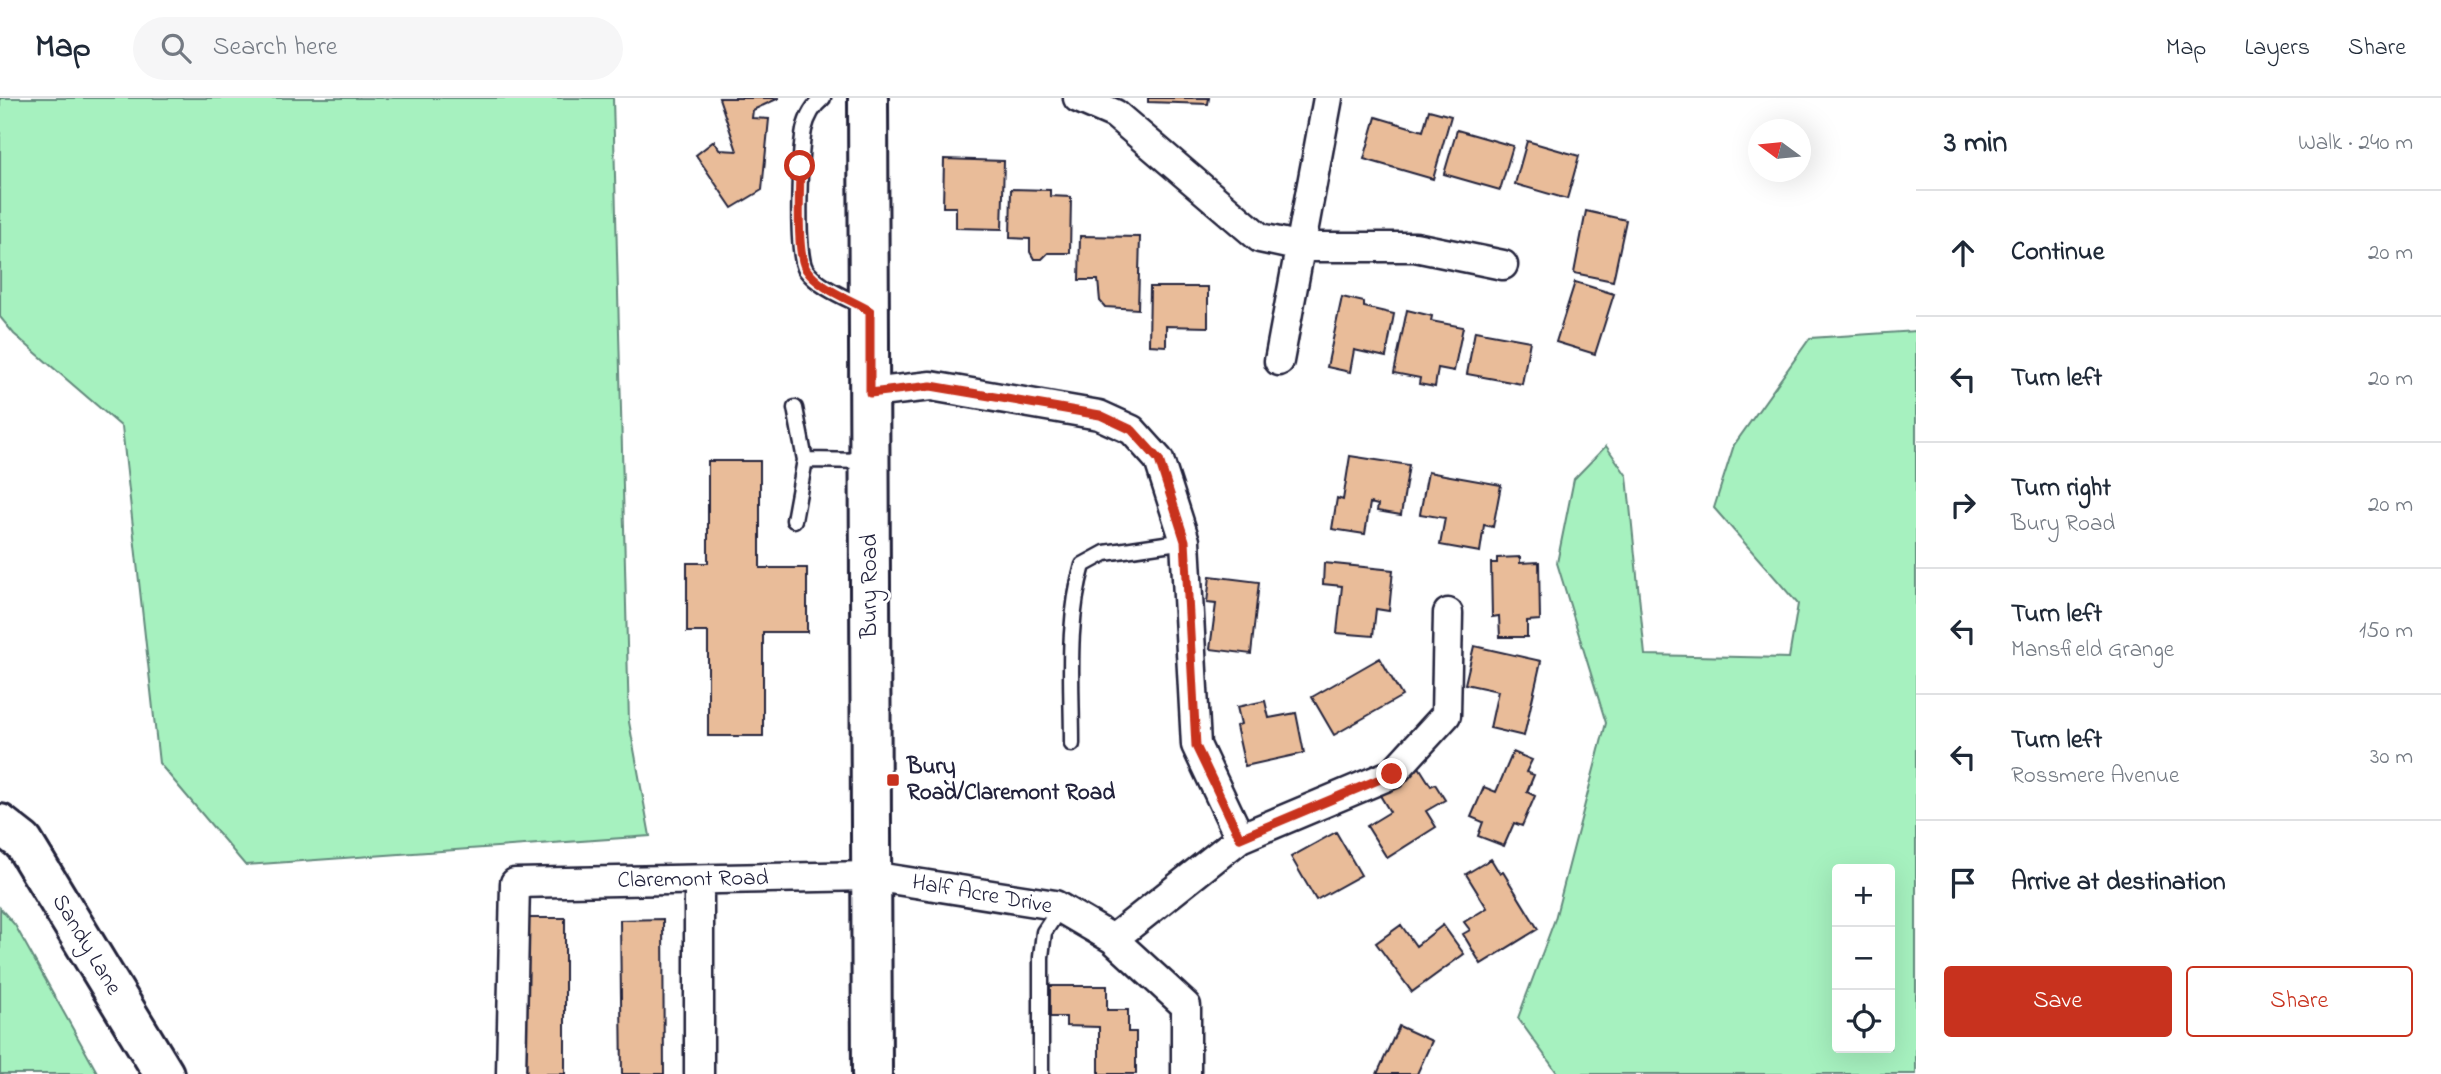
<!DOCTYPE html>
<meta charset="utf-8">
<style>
body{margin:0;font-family:"Indie Flower",sans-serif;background:#f6f6f7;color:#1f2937}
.controls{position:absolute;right:21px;bottom:21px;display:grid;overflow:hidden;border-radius:7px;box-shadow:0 7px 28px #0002}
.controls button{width:63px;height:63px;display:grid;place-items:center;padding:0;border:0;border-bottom:2px solid #e0e1e3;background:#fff;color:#1f2937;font:35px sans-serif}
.compass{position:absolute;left:1748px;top:21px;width:63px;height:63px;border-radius:50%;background:#fff;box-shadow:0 7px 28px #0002;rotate:285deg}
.stop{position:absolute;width:21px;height:21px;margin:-16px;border:5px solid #c8321e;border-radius:50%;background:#fff}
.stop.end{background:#c8321e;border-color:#fff;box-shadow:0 2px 7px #0008}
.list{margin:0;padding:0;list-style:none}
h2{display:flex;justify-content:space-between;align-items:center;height:91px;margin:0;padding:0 28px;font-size:30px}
h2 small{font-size:23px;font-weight:400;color:#747a83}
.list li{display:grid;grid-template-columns:46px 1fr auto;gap:21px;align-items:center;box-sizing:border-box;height:126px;padding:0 28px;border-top:2px solid #e0e1e3}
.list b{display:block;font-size:26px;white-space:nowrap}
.list p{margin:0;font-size:23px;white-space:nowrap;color:#747a83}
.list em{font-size:23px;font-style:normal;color:#747a83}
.actions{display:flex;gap:14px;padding:21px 28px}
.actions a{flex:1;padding:16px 0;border:2px solid #c8321e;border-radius:7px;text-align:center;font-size:24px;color:#c8321e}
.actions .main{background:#c8321e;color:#fff}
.icon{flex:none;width:38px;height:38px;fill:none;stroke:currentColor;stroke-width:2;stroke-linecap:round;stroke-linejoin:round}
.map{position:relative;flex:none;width:1916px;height:976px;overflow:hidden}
header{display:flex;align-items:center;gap:42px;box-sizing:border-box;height:98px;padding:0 35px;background:#fff;border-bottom:2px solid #e0e1e3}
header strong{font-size:33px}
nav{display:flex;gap:38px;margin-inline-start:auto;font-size:24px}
.search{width:490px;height:63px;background:#f6f6f7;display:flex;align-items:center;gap:18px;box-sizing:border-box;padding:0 24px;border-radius:38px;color:#747a83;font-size:26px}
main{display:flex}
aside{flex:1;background:#fff}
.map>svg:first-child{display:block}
.green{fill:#a6f1bf;stroke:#648a7d;stroke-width:2;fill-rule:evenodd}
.building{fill:#e9bc99;stroke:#22223b;stroke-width:2}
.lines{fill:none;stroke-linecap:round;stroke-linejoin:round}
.lane-casing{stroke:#22223b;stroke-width:19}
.street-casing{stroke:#22223b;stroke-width:33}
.secondary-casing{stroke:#22223b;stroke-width:44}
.lane{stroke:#fff;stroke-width:14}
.street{stroke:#fff;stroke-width:28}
.secondary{stroke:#fff;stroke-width:38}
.route{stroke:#c8321e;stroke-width:9}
.poi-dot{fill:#c8321e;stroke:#fff;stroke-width:2.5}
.labels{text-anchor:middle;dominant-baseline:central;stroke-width:6;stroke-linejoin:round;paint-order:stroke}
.street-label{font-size:23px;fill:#22223b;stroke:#fff}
.poi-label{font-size:23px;font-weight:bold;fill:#22223b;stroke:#fff;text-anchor:start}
</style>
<header>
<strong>Map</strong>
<div class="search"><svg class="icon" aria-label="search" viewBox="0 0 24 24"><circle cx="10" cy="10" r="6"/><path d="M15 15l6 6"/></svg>Search here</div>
<nav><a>Map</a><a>Layers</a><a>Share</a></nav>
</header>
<main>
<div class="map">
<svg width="1916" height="976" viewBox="0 0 1916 976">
<rect width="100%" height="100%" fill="#fff"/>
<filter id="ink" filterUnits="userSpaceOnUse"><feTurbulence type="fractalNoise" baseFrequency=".0143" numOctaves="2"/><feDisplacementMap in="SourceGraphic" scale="14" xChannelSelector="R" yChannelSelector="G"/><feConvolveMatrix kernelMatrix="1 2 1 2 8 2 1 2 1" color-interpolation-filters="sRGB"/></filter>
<g filter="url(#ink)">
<path class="green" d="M 0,0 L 613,0 L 629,624 L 650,738 L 245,767 L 159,665 L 122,329 L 14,236 L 0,219 Z
M 1916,233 L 1916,976 L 1558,976 L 1518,920 L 1555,821 L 1606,625 L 1557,465 L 1574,381 L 1606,348 L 1627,378 L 1645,557 L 1789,560 L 1798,506 L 1714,410 L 1734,347 L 1810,240 ZM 1837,771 L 1890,771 L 1890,950 L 1837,950 Z
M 0,810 L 15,827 L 98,976 L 0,976 Z"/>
<path class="building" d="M 719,0 L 779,0 L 753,12 L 752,20 L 769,21 L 762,92 L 732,110 L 696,57 L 714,43 L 720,52 L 737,53 Z
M 1148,0 L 1209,0 L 1208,6 L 1148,4 Z
M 1429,12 L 1451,18 L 1433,81 L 1364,61 L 1376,19 L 1423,33 Z
M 1457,32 L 1513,48 L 1500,92 L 1444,76 Z
M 1527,43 L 1579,58 L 1567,101 L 1515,86 Z
M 944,61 L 1004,63 L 1002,131 L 956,130 L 956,109 L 943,109 Z
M 1011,91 L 1050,92 L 1050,98 L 1071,99 L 1070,155 L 1048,155 L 1042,161 L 1034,161 L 1030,154 L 1030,141 L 1010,140 Z
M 1586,113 L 1626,122 L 1613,183 L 1574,175 Z
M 1080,138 L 1140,139 L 1138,211 L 1105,209 L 1100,203 L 1098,182 L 1079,182 Z
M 1575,184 L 1614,196 L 1595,256 L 1556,244 Z
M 1150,189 L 1208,189 L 1208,229 L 1166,228 L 1166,248 L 1149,247 Z
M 1342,199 L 1364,204 L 1364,209 L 1394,216 L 1386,259 L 1354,252 L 1350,274 L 1327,269 Z
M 1407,212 L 1432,218 L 1431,223 L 1463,229 L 1454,273 L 1438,270 L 1435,289 L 1419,286 L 1420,280 L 1394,275 Z
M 1475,233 L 1530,243 L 1522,286 L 1467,276 Z
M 1350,358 L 1409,367 L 1401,417 L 1377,413 L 1378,407 L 1370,405 L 1365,436 L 1332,431 L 1337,400 L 1343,402 Z
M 708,363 L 760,363 L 760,470 L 807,470 L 807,534 L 763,534 L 763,638 L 708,638 L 708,534 L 687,534 L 687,465 L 708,465 Z
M 1428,374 L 1501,387 L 1493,429 L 1484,427 L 1480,454 L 1440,447 L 1445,420 L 1420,416 Z
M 1520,459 L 1520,465 L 1539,464 L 1540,522 L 1527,523 L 1527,539 L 1500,539 L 1499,518 L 1492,519 L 1491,465 L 1497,465 L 1497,460 Z
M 1324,465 L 1393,472 L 1389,513 L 1376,511 L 1373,538 L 1337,535 L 1342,488 L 1323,486 Z
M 1210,478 L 1259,484 L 1251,556 L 1210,551 L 1216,506 L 1207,505 Z
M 1474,548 L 1541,563 L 1524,638 L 1490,630 L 1498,593 L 1465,586 Z
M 1380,560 L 1402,598 L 1334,637 L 1312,599 Z
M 1265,603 L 1269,620 L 1296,615 L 1304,655 L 1245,668 L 1236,628 L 1241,626 L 1237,609 Z
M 1513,654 L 1532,662 L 1526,674 L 1534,677 L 1527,694 L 1535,698 L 1522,728 L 1514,725 L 1504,748 L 1478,738 L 1483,724 L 1471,719 L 1484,689 L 1496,694 Z
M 1419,669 L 1431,688 L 1435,686 L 1445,702 L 1426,713 L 1436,729 L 1387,760 L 1367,728 L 1390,714 L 1378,694 Z
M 1336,734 L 1361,777 L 1316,802 L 1291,759 Z
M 1491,761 L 1500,776 L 1503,774 L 1538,831 L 1481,866 L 1463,836 L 1470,832 L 1464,824 L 1487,810 L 1466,776 Z
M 526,820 L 565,820 L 565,976 L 526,976 Z
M 663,821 L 664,976 L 622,976 L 620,822 Z
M 1401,827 L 1416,848 L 1443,827 L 1464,856 L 1412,894 L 1376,845 Z
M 1050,888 L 1107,888 L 1107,912 L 1128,912 L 1128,934 L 1136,934 L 1136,976 L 1099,976 L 1099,929 L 1066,928 L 1066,919 L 1050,919 Z
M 1399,928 L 1432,943 L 1417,976 L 1377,976 Z"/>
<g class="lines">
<g class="lane-casing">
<path id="lane" d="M 823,0 C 813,8 807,19 804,32 C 800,54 795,156 806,172 C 819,190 847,200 866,210
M 805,362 L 869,363
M 794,422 L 805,362 L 795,310
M 1072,646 C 1072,587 1066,525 1083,467 L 1105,455 L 1185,443
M 1041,976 L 1041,859 L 1044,834 L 1060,810"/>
</g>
<g class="street-casing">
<path id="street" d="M 1078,0 L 1115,16 L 1260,140 L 1302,149 L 1415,149 L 1503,167
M 1279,263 L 1328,0
M 870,295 L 931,288 L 1099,317 L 1132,332 L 1159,362 L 1185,443 L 1196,647 L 1240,740
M 699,782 L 699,976
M 1113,841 L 1240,740 L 1392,676 L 1446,617 L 1448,515
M 511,976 L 515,785 L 871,778 L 1055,807 L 1113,841 L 1186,908 L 1186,976"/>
</g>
<g class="secondary-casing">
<path id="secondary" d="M 868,0 L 872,976
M 0,726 L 23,744 L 164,976"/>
</g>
<use href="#lane" class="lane"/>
<use href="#street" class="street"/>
<use href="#secondary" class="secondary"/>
</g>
</g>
<g class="lines" filter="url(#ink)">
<path class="route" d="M 800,68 C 800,89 796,156 806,171 C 819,191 850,201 870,213 L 870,295 L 931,288 L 1100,317 L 1132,332 L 1159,362 L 1185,443 L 1196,648 L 1240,740 L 1392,676"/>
</g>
<rect class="poi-dot" x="886" y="675" width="14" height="14" rx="3.5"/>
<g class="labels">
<g class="street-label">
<text transform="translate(870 488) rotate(-90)">Bury Road</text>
<text transform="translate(693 782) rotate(-1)">Claremont Road</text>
<text transform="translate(982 797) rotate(10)">Half Acre Drive</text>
<text transform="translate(86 847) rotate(59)">Sandy Lane</text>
</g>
<g class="poi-label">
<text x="907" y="669">Bury<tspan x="907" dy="26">Road/Claremont Road</tspan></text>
</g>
</g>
</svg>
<div class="controls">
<button>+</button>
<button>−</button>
<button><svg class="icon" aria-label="locate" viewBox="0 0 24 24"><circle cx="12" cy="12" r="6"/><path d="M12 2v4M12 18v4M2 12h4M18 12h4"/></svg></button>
</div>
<svg class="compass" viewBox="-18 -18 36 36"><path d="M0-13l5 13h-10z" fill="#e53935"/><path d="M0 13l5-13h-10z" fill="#747a83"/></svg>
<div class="stop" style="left:800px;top:68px"></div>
<div class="stop end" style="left:1392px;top:676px"></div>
</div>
<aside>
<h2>3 min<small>Walk · 240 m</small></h2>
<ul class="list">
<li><svg class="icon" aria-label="ahead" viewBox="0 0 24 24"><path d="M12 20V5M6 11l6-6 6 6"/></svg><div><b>Continue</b></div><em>20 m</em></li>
<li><svg class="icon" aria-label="left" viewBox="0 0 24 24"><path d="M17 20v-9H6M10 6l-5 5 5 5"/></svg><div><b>Turn left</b></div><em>20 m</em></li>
<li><svg class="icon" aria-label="right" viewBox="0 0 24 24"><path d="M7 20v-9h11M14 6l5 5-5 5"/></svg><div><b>Turn right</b><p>Bury Road</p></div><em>20 m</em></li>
<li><svg class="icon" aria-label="left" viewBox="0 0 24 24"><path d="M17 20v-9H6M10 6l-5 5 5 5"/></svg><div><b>Turn left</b><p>Mansfield Grange</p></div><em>150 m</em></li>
<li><svg class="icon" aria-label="left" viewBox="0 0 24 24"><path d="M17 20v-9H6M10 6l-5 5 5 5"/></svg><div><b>Turn left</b><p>Rossmere Avenue</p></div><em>30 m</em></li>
<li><svg class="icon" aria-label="arrive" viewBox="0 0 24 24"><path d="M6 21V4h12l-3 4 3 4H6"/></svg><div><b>Arrive at destination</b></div></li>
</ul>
<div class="actions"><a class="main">Save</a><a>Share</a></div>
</aside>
</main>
